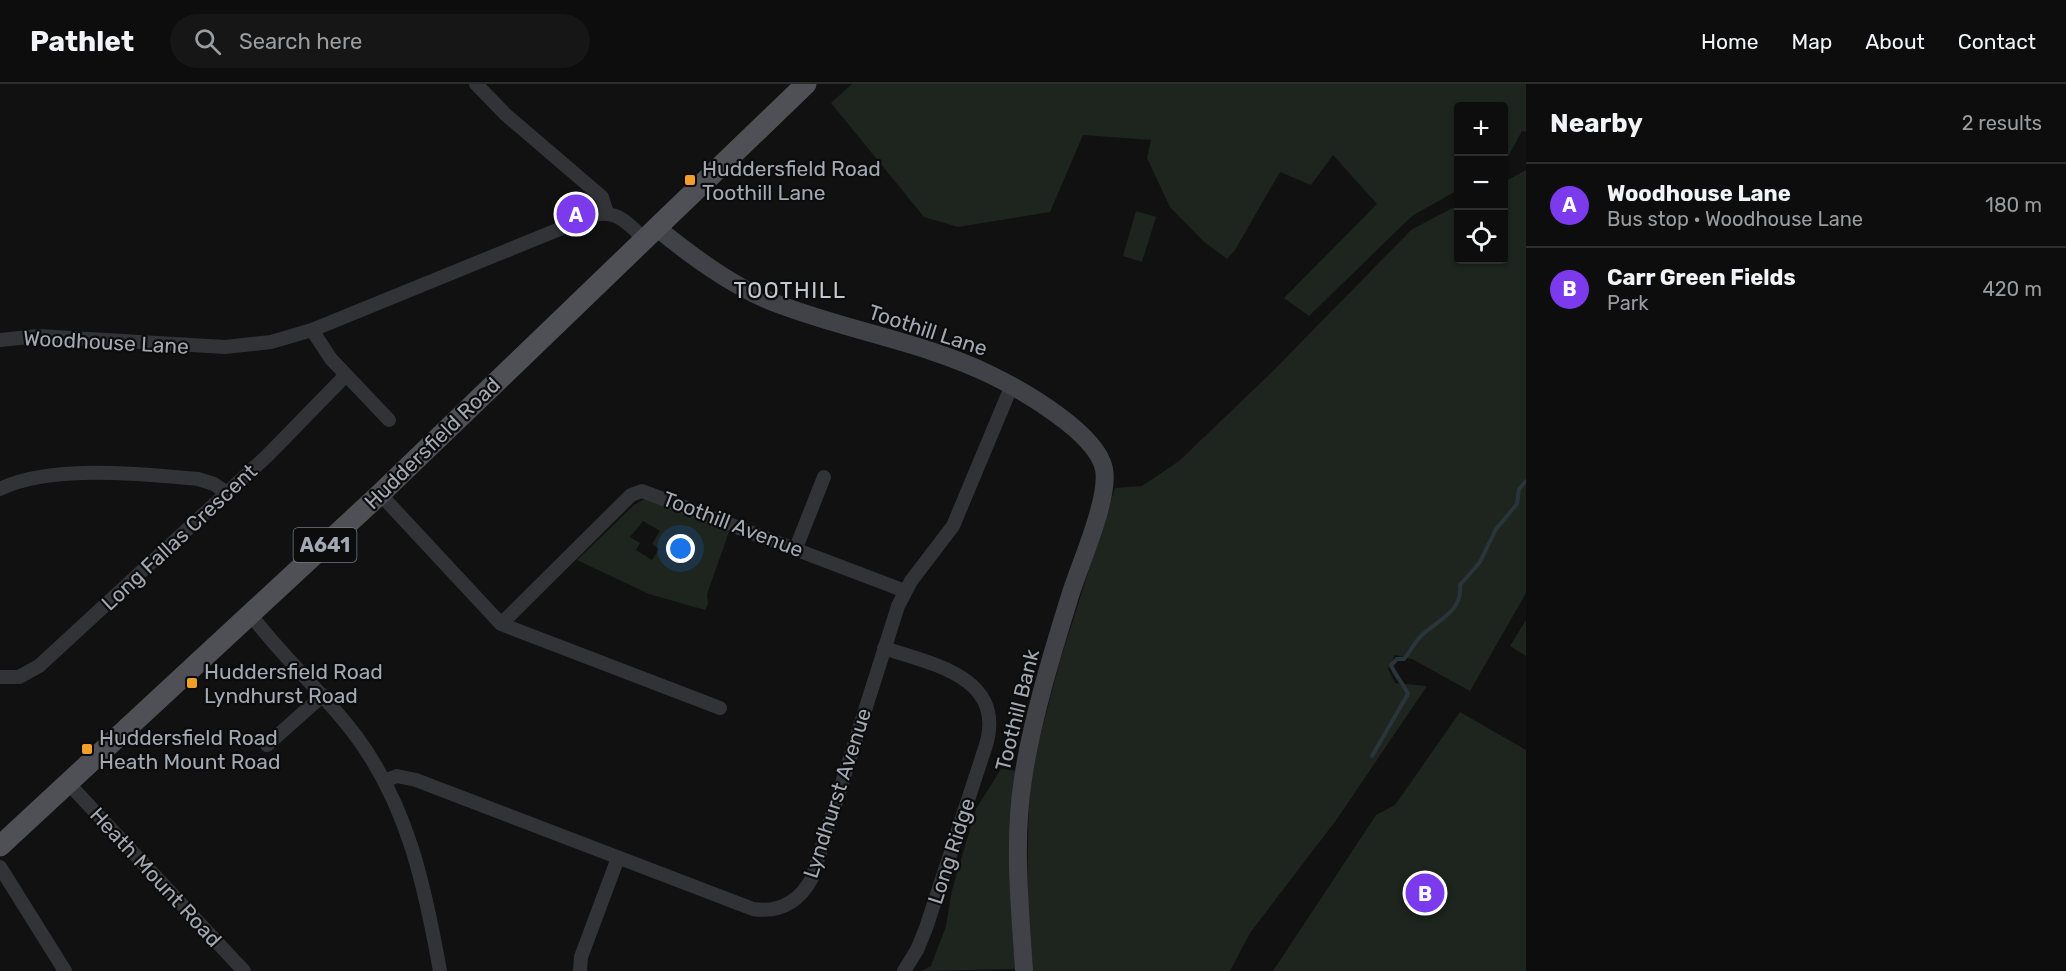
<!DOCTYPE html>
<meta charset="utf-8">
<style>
body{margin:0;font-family:Rubik,sans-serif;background:#161617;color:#f1f3f6}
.controls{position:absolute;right:18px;top:18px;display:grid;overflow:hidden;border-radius:6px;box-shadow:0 2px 4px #0004}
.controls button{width:54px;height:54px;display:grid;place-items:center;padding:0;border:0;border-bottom:2px solid #2d2d2e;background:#0d0d0e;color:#f1f3f6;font:30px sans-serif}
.you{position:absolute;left:681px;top:465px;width:21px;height:21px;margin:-15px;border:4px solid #fff;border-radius:50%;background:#1a73e8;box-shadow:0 0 0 9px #1a73e833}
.badge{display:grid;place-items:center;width:39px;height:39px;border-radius:50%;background:#7c3aed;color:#fff;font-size:20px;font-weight:700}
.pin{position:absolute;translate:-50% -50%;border:3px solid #fff;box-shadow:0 2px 6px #0006}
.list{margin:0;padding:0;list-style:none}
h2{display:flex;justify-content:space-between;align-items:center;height:78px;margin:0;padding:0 24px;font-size:26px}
h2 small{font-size:20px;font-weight:400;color:#9a9c9e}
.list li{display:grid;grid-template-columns:39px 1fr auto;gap:18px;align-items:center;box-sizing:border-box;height:84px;padding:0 24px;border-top:2px solid #2d2d2e}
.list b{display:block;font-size:22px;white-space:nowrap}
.list p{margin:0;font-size:20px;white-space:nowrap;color:#9a9c9e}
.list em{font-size:20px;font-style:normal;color:#9a9c9e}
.icon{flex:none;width:33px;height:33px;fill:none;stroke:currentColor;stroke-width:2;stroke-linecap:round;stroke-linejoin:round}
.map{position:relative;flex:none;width:1526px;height:887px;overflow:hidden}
header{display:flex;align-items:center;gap:36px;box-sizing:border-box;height:84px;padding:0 30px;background:#0d0d0e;border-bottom:2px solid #2d2d2e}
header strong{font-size:28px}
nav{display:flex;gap:33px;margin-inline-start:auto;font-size:21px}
.search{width:420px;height:54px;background:#161617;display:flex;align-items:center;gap:15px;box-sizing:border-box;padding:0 21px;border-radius:33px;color:#9a9c9e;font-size:22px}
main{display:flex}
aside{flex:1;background:#0d0d0e}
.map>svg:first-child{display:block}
.green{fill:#1d251e;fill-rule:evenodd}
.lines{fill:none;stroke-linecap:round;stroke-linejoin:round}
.stream{stroke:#2a353b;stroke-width:4}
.street{stroke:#323337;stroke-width:14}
.secondary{stroke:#404247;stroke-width:18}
.primary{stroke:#4e5056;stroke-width:21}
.poi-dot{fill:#f29f29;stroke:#0c0c0d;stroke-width:2}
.labels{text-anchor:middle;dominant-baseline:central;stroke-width:4.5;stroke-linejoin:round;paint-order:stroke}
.shield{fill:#0c0c0d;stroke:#757a81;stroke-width:1.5}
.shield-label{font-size:20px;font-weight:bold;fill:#a2a9b3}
.poi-label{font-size:21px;fill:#a2a9b3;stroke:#0c0c0d;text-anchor:start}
.street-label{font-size:21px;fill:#a2a9b3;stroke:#0c0c0d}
.neighbourhood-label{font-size:22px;letter-spacing:1.5px;fill:#c3c7cf;stroke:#0c0c0d}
</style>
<header>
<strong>Pathlet</strong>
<div class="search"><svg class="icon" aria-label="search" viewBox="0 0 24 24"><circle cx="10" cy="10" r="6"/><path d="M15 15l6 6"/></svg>Search here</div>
<nav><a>Home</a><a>Map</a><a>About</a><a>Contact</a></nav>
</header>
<main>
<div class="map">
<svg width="1526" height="887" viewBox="0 0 1526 887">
<rect width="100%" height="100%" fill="#111112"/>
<path class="green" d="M 852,0 L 1526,0 L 1526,48 L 1522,47 L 1504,80 L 1504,22 L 1458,22 L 1458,106 L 1412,132 L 1309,232 L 1284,214 L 1377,120 L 1333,71 L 1311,101 L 1280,88 L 1235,166 L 1227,175 L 1203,157 L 1170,123 L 1147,74 L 1151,56 L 1083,51 L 1050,128 L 958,143 L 924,133 L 831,19 Z
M 1526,86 L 1526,509 L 1470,607 L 1412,575 L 1395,571 L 1388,585 L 1395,599 L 1427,602 L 1337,735 L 1250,849 L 1230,887 L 1032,887 L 1027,815 L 1029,694 L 1060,577 L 1115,404 L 1142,402 L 1179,377 L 1274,286 L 1411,146 L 1458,121 L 1458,176 L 1504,176 L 1504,98 Z
M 1136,127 L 1156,133 L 1142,178 L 1123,172 Z
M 645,415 L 729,448 L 707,510 L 708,520 L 705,526 L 649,510 L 577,476 L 634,421 ZM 643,437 L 660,447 L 652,460 L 659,465 L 652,476 L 636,466 L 640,459 L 630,453 Z
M 1526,536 L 1526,572 L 1510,562 Z
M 1460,628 L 1526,666 L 1526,887 L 1273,887 L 1376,731 L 1395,721 Z
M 1001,685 L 1018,687 L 1011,824 L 1015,885 L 922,887 L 931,882 L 946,842 L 952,806 L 976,725 Z"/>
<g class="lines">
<path class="stream" d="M 1372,672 L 1408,610 C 1403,599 1396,593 1391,581 L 1397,575 L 1404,575 C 1410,568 1415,558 1421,552 C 1437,536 1463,528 1460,501 L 1480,478 L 1496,445 L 1517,420 L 1519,405 L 1526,397"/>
<path class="street" d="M 476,0 L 505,30 L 602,113 L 607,129
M 312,246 L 331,275 L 389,336
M 0,256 L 38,252 L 225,263 L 271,258 L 312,246 L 594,131 C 617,125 630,141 645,156
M 0,405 C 51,380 142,390 198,395 L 214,400 L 227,409
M 380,410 L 501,540 L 720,624
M 796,464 L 824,393
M 251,531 C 283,574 324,609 356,652 C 408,722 425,803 440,887
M 501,540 L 631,411 L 642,407 L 905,507
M 884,564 C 932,580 1006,593 986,661 L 926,844 L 917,866 L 904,887
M 0,593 L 19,593 L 39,582 L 268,371 L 346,291
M 267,661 L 323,611
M 384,697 L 397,692 L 416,696 L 753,825 C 780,829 799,818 812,794 L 898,522 L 911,497 L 953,442 L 1012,301
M 68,699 L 244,887
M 0,783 L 65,887
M 580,887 L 581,873 L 618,774"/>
<path class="secondary" d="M 657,144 C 692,172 729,200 770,217 C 842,246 922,257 991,291 C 1022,306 1097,349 1104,385 C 1110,415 1078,484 1069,515 C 1052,570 1031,639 1023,695 C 1013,758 1020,824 1024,887"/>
<path class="primary" d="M 0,762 L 380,410 L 806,0"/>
</g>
<g class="poi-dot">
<rect x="684" y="90" width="12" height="12" rx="3"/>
<rect x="186" y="593" width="12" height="12" rx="3"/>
<rect x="81" y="659" width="12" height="12" rx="3"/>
</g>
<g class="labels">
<rect class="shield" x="293.5" y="444" width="63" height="34" rx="4.5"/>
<g class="shield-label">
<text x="325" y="461">A641</text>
</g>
<g class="poi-label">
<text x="702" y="84">Huddersfield Road<tspan x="702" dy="24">Toothill Lane</tspan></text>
<text x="204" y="587">Huddersfield Road<tspan x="204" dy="24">Lyndhurst Road</tspan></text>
<text x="99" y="653">Huddersfield Road<tspan x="99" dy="24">Heath Mount Road</tspan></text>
</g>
<g class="street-label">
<text transform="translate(928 246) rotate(18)">Toothill Lane</text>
<text transform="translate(106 258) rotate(3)">Woodhouse Lane</text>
<text transform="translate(432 359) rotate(-44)">Huddersfield Road</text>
<text transform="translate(733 440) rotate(21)">Toothill Avenue</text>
<text transform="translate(179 453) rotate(-43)">Long Fallas Crescent</text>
<text transform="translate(1017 626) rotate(-76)">Toothill Bank</text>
<text transform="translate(837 709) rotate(-72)">Lyndhurst Avenue</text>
<text transform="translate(951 767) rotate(-72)">Long Ridge</text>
<text transform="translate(156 793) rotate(47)">Heath Mount Road</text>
</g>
<g class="neighbourhood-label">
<text x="790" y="206">TOOTHILL</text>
</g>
</g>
</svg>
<div class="controls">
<button>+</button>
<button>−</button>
<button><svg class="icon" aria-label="locate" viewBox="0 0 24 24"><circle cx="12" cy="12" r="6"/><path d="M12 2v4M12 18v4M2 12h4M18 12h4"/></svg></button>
</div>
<div class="you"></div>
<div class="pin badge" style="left:576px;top:130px">A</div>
<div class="pin badge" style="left:1425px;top:809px">B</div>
</div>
<aside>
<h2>Nearby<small>2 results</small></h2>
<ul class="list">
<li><span class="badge">A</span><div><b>Woodhouse Lane</b><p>Bus stop · Woodhouse Lane</p></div><em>180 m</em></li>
<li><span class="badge">B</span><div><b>Carr Green Fields</b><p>Park</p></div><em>420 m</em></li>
</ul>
</aside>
</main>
